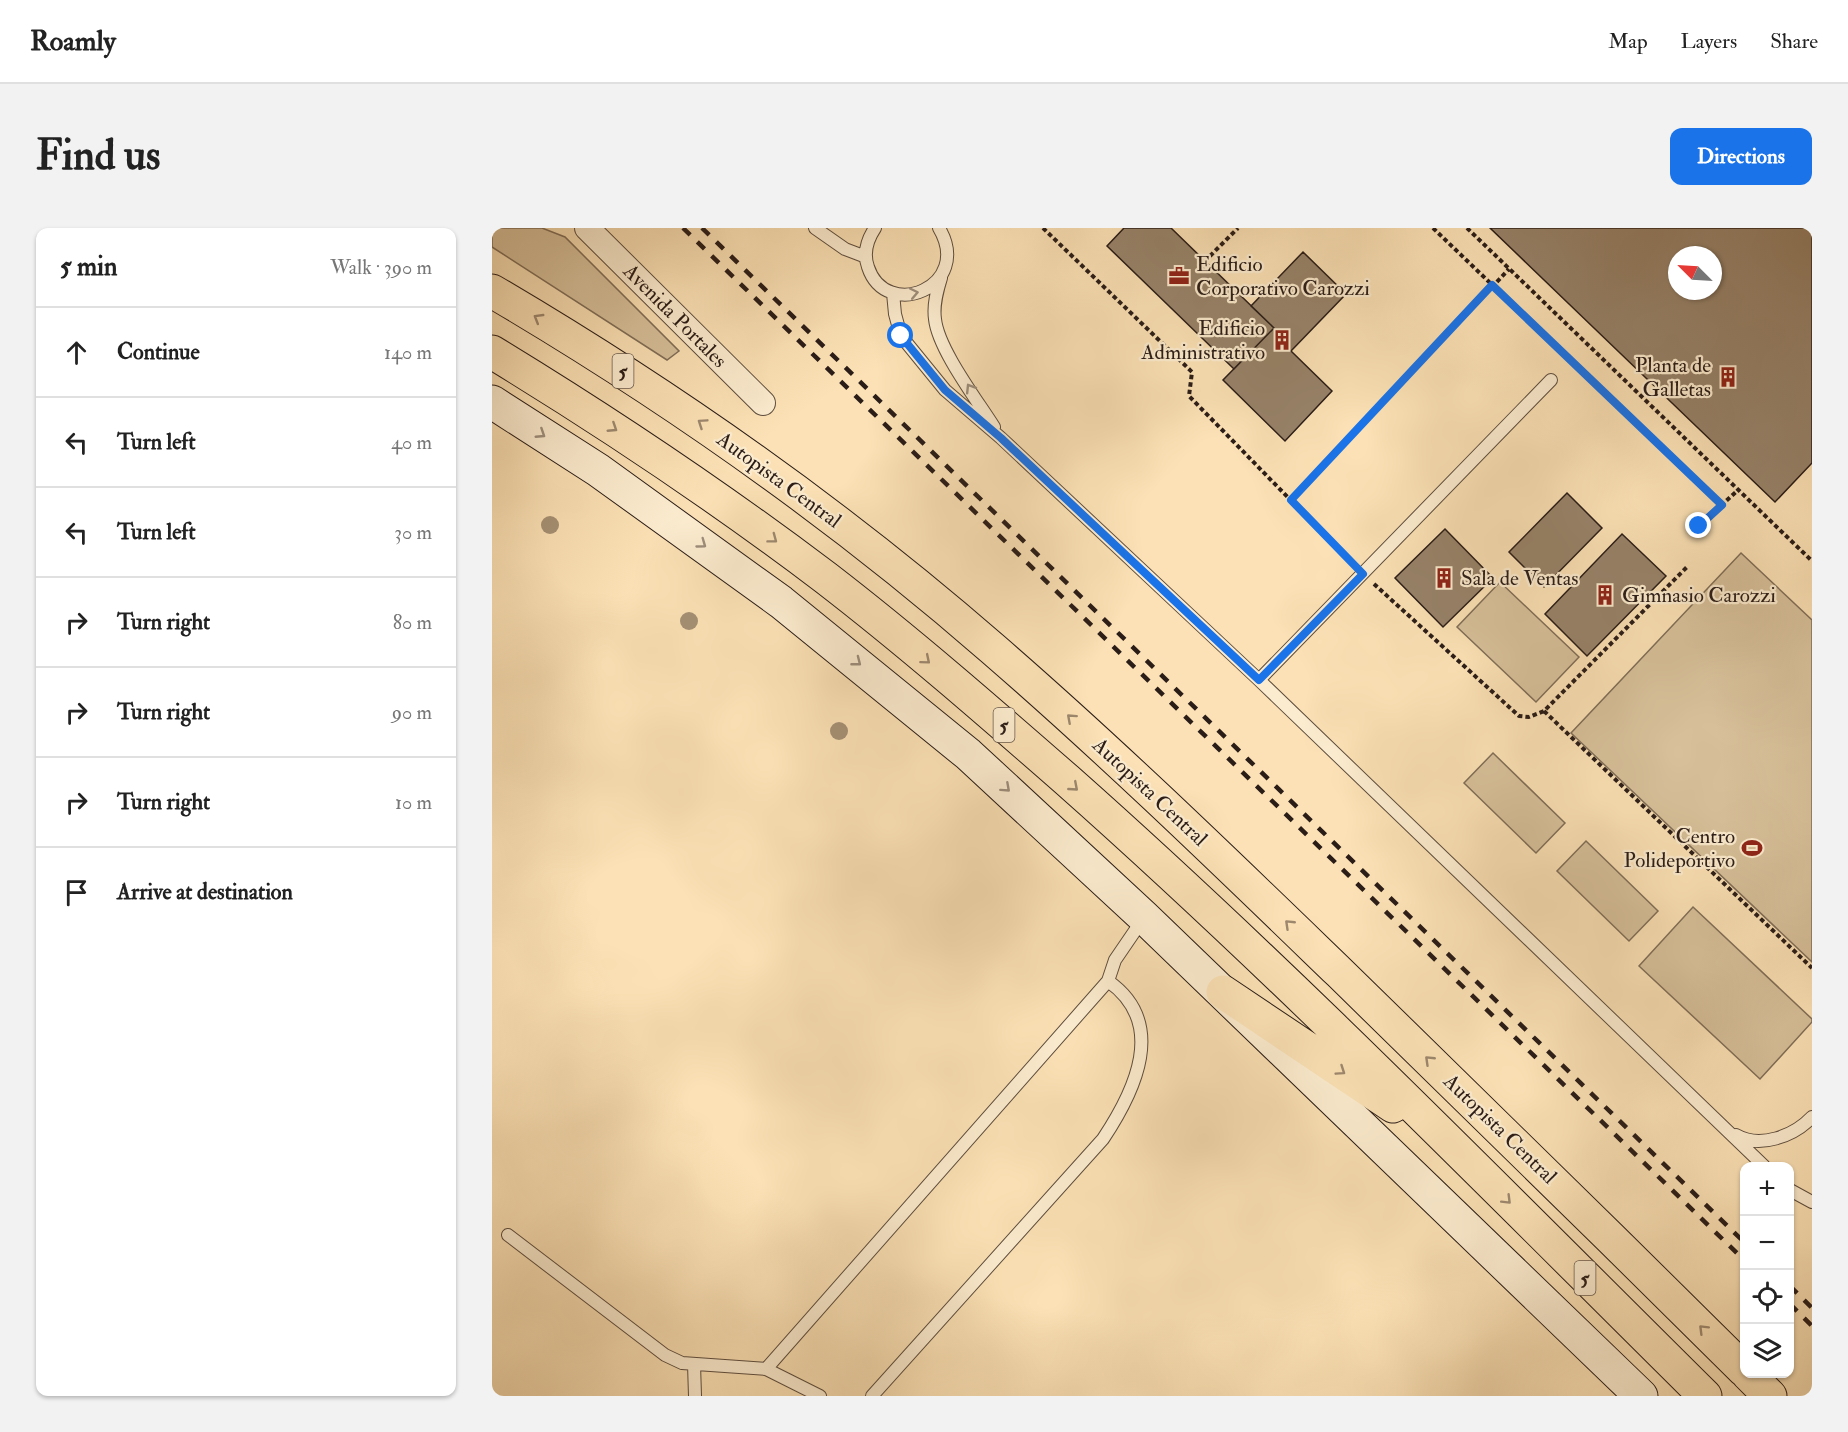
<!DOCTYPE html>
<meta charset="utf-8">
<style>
body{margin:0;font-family:"IM FELL Double Pica",serif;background:#f2f2f2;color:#222}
.controls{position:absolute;right:18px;bottom:18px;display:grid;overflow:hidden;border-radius:12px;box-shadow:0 2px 4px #0004}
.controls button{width:54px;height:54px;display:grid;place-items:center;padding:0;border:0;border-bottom:2px solid #e0e0e0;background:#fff;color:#222;font:30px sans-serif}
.compass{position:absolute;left:1176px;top:18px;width:54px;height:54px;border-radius:50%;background:#fff;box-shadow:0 2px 4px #0004;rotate:294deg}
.stop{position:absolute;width:18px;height:18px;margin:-14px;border:4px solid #1a73e8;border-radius:50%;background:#fff}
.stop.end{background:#1a73e8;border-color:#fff;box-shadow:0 2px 6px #0008}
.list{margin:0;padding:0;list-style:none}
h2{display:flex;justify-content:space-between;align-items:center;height:78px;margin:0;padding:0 24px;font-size:26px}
h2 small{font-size:20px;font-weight:400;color:#767676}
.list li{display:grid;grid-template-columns:39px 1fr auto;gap:18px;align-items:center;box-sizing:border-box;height:90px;padding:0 24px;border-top:2px solid #e0e0e0}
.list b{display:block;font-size:22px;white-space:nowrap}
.list em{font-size:20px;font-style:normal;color:#767676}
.icon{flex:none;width:33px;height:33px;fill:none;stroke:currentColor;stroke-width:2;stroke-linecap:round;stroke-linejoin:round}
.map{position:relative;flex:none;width:1320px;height:1168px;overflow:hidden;border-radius:12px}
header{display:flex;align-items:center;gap:36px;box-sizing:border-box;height:84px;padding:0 30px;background:#fff;border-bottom:2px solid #e0e0e0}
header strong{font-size:28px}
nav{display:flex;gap:33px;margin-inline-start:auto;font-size:21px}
.intro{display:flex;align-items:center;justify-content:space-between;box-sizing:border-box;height:144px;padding:0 36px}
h1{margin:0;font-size:42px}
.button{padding:15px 27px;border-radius:12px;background:#1a73e8;color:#fff;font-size:21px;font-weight:700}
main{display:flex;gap:36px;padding:0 36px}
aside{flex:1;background:#fff;border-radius:12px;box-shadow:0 2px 4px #0004}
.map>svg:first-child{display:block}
.green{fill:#d7c09a;stroke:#806e58;stroke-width:1.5}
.building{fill:#978269;stroke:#2a1c17;stroke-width:1.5;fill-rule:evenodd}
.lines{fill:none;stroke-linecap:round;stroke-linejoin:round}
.service-casing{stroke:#5e4d3e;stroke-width:14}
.minor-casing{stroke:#5e4d3e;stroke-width:26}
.secondary-casing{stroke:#2a1c17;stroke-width:35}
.motorway-casing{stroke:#2a1c17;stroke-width:35}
.path{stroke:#2a1c17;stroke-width:4;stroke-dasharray:4.5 3;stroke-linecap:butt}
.service{stroke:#fceccf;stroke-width:12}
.minor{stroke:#fceccf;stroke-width:24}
.secondary{stroke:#fceccf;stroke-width:33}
.motorway{stroke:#fbe1b5;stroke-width:33}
.rail{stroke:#2a1c17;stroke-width:4.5;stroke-dasharray:10 10;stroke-linecap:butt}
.tree{fill:#a59074}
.oneway{stroke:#9e8e7c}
.oneway2{stroke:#9d886e}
.route{stroke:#1a73e8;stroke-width:8}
.labels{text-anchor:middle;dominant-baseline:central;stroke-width:4.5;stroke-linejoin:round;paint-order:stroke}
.shield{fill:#fceccf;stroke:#695a4e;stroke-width:1.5}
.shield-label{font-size:20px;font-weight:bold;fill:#2a1c17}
.poi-label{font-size:21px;fill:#2a1c17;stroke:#fceccf;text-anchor:start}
.street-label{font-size:21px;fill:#2a1c17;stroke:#fceccf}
</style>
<header>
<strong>Roamly</strong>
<nav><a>Map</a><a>Layers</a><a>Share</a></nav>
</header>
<div class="intro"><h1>Find us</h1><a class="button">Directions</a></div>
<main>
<aside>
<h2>5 min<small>Walk · 390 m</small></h2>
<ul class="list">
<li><svg class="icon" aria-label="ahead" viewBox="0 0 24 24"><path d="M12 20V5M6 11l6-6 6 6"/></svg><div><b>Continue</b></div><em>140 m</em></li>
<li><svg class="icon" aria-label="left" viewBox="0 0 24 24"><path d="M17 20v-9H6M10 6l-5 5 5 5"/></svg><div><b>Turn left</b></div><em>40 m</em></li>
<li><svg class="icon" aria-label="left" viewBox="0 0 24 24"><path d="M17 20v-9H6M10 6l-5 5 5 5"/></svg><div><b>Turn left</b></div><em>30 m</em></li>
<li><svg class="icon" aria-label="right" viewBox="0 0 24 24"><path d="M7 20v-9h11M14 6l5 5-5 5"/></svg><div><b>Turn right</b></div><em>80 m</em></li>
<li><svg class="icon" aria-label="right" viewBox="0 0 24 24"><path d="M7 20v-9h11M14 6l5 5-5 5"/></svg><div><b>Turn right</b></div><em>90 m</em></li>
<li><svg class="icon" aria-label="right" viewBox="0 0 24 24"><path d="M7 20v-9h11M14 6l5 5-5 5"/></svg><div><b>Turn right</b></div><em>10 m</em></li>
<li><svg class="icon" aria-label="arrive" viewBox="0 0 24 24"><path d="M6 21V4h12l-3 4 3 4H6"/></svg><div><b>Arrive at destination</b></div></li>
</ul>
</aside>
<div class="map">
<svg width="1320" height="1168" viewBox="0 0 1320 1168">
<rect width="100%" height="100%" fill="#fbe1b5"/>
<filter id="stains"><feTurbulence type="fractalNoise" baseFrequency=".00333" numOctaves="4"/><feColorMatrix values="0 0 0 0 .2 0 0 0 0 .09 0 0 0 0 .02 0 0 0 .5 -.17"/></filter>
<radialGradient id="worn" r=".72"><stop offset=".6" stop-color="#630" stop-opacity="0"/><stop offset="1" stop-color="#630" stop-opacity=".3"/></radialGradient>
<path class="green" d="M 0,0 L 50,0 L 73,9 L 187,123 L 175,132 L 0,19 Z
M 1249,325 L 1320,392 L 1320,734 L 1079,505 Z
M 1008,354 L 1087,429 L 1044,474 L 965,399 Z
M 1001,525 L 1073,595 L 1044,625 L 972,555 Z
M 1094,613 L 1166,683 L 1137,713 L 1065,643 Z
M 1201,679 L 1320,791 L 1320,794 L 1268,851 L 1147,738 Z"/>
<path class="building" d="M 632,0 L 679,0 L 782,100 L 742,141 L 615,18 Z
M 998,0 L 1320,0 L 1320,235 L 1283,274 ZM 1185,27 L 1221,27 L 1221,63 L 1185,63 Z
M 811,24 L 854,66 L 799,123 L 840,163 L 793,213 L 731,152 L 782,100 L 759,78 Z
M 1075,265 L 1110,300 L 1052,359 L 1017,324 Z
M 953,301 L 1001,350 L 951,399 L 903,350 Z
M 1130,306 L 1174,348 L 1095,428 L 1053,386 Z"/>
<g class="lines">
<g class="service-casing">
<path id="service" d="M 323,0 L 353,21 L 374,29
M 383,0 C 375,12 371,25 376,39 C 394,94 482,59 447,0
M 449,50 C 445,63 441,77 443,91 C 446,121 485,172 502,199
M 401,65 L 403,86 L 409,108 L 453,162 L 509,210 L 767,452 L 1272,938
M 767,452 L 1059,152
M 1244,907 C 1268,921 1302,908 1320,889
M 1298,962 L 1320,974
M 16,1007 L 173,1127 L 190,1135 L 274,1141 L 328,1168
M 202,1136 L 203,1168
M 274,1141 L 616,753 L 623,732 L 651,691
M 380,1168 L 611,911 C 643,863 676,795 616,753"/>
</g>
<g class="minor-casing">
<path id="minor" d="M 95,0 L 271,175"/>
</g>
<g class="secondary-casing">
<path id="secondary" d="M 0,174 L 106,242 L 289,374 L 476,526 L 652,689 L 1149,1168"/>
</g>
<g class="motorway-casing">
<path id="motorway" d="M 0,63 C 177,167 346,286 501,421 C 621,525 734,635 848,745 C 984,877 1118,1009 1252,1142
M 0,124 C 115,194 227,269 334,350 C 417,414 496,483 575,552 C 796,748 1003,960 1213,1168
M 731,764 L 901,878
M 1256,1146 L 1278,1168"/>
</g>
<path class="path" d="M 551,0 L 700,144 L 697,168 L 859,334
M 941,0 L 1229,277
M 975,0 L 1320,333
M 718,28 L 746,0
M 799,272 L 1017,41
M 1207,298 L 1246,262
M 882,356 L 1027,488 L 1037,489 L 1052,483 L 1195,339
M 1052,483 L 1320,740"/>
<use href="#service" class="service"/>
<use href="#minor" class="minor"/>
<use href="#secondary" class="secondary"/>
<use href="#motorway" class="motorway"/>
<path class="rail" d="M 191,0 L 1252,1032
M 210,0 L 1252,1014
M 1298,1058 L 1320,1080
M 1298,1076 L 1320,1098"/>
</g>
<g class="tree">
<circle cx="58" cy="297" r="9"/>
<circle cx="197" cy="393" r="9"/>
<circle cx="347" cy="503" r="9"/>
</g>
<defs><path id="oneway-chevron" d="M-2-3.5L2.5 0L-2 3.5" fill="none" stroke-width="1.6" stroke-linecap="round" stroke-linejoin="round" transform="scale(1.5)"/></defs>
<g class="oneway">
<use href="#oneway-chevron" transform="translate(422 65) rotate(-12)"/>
<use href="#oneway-chevron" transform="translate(478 160) rotate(-122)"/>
<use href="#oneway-chevron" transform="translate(49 206) rotate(33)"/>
<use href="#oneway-chevron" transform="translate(210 316) rotate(36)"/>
<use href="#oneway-chevron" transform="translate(365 434) rotate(38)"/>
<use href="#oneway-chevron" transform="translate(514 560) rotate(42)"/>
</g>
<g class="oneway2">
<use href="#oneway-chevron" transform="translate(46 90) rotate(-149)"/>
<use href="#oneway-chevron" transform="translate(210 195) rotate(-146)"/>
<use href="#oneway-chevron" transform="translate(121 200) rotate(33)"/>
<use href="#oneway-chevron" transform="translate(281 311) rotate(37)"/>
<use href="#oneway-chevron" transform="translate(434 432) rotate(40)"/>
<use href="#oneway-chevron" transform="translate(579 490) rotate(-138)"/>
<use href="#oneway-chevron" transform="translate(582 559) rotate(41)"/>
<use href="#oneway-chevron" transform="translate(797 696) rotate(-136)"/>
<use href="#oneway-chevron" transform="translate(937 832) rotate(-136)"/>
<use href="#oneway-chevron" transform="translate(849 843) rotate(34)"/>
<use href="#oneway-chevron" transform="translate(1015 972) rotate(45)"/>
<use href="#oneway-chevron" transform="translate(1211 1101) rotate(-135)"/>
</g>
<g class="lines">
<path class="route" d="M 409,108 L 453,162 L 509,210 L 767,452 L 871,346 L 799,272 L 1000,57 L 1230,277 L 1207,298"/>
</g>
<defs>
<g id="office-bare" transform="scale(1.62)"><path d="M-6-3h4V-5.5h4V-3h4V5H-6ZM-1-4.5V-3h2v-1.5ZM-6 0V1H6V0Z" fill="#8f2418" stroke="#fceccf" stroke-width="2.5" paint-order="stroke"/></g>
<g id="building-bare" transform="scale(1.62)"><path d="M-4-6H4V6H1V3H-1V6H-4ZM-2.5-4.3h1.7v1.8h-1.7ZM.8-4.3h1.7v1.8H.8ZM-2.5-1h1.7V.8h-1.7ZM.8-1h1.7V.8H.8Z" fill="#8f2418" stroke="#fceccf" stroke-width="2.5" paint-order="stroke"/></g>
<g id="stadium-bare" transform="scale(1.62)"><path d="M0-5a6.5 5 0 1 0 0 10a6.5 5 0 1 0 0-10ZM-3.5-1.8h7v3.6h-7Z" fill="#8f2418" stroke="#fceccf" stroke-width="2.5" paint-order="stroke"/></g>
</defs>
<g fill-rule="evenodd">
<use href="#office-bare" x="687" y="48"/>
<use href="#building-bare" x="790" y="112"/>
<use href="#building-bare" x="1236" y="149"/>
<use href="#building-bare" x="952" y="350"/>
<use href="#building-bare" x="1113" y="367"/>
<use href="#stadium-bare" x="1260" y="620"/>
</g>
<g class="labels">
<g class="shield">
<rect x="120.5" y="126" width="21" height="34" rx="4.5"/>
<rect x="501.5" y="480" width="21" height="34" rx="4.5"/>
<rect x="1082.5" y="1033" width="21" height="34" rx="4.5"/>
</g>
<g class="shield-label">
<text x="131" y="143">5</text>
<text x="512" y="497">5</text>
<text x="1093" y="1050">5</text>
</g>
<g class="poi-label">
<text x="704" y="36">Edificio<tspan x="704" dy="24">Corporativo Carozzi</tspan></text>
<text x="773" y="100" text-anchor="end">Edificio<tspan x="773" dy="24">Administrativo</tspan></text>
<text x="1219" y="137" text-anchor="end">Planta de<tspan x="1219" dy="24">Galletas</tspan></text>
<text x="969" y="350">Sala de Ventas</text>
<text x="1130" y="367">Gimnasio Carozzi</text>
<text x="1243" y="608" text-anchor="end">Centro<tspan x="1243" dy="24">Polideportivo</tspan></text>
</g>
<g class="street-label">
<text transform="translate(183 88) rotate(45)">Avenida Portales</text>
<text transform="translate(287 252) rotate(36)">Autopista Central</text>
<text transform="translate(658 564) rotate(43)">Autopista Central</text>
<text transform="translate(1008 901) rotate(44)">Autopista Central</text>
</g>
</g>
<rect width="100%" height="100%" filter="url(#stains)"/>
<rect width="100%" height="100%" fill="url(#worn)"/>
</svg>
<div class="controls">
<button>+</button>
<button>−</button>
<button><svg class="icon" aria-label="locate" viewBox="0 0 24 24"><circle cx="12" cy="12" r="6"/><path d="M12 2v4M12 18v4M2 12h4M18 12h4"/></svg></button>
<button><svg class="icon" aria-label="layers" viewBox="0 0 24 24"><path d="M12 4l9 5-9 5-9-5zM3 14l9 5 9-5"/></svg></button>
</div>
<svg class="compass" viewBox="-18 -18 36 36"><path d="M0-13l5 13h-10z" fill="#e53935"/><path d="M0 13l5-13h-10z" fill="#767676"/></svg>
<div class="stop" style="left:409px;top:108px"></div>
<div class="stop end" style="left:1207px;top:298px"></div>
</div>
</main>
